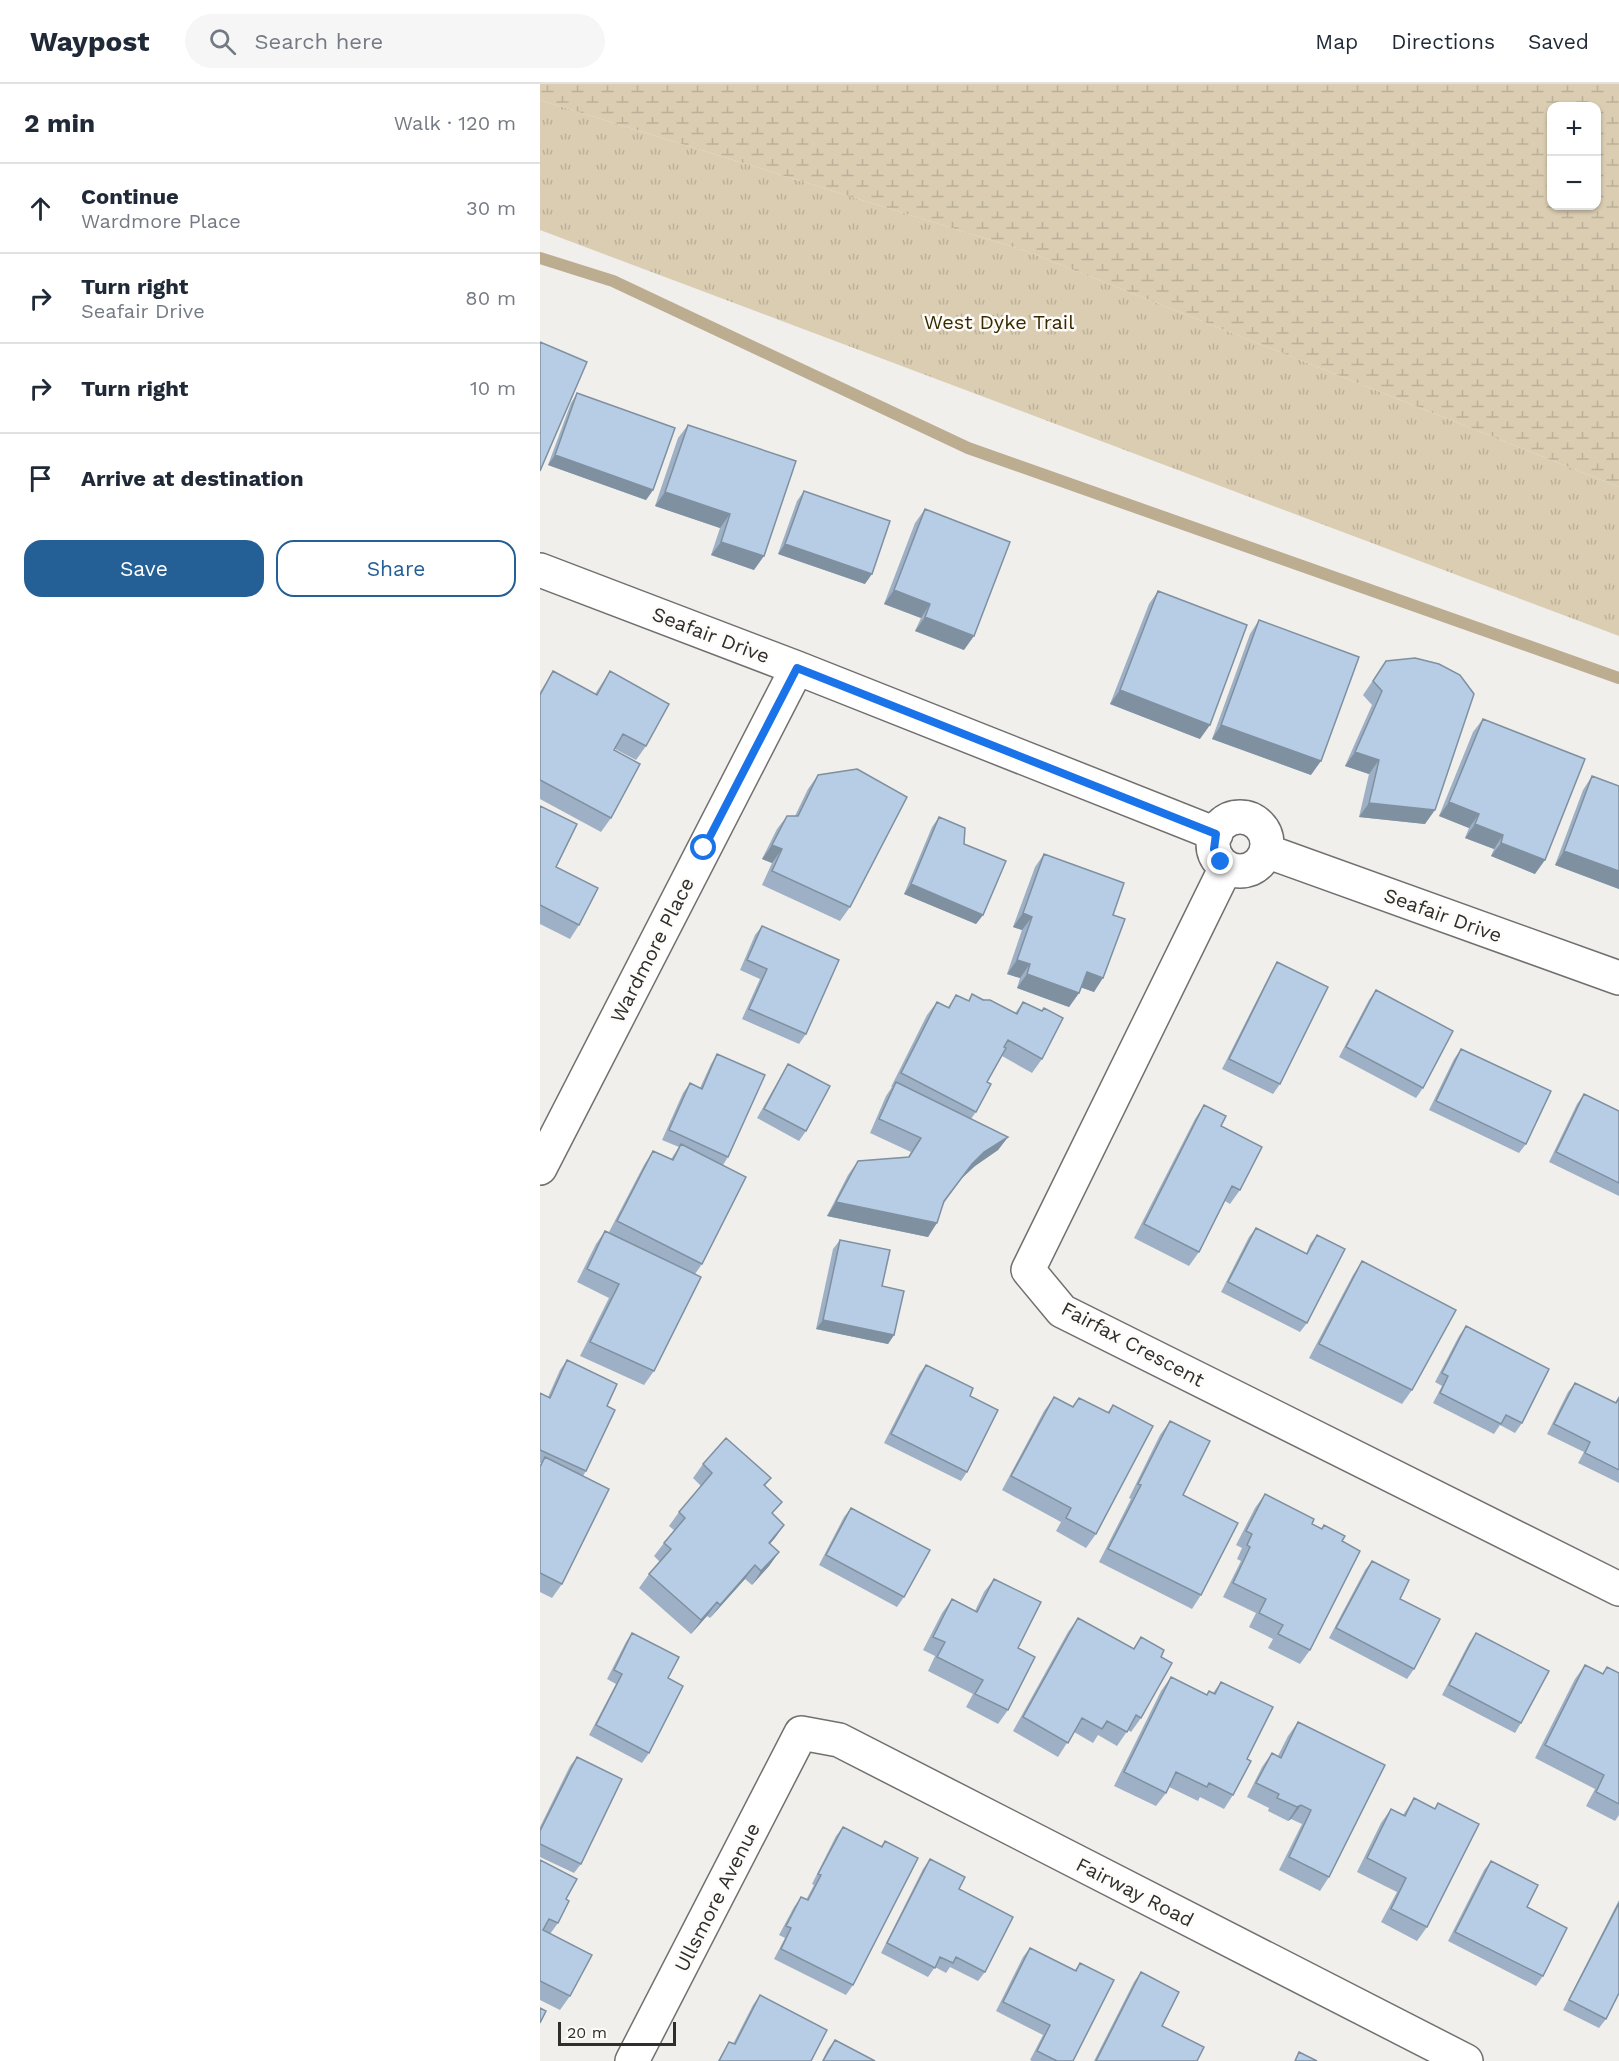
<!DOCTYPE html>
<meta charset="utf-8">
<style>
body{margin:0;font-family:"Work Sans",sans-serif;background:#f6f6f7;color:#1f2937}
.controls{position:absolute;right:18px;top:18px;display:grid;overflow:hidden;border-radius:12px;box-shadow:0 2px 4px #0004}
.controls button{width:54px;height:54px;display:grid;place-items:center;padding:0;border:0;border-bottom:2px solid #e0e1e3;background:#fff;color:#1f2937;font:30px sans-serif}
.scale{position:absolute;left:18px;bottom:15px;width:118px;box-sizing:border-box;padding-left:6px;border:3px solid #2f2e2d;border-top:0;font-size:16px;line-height:21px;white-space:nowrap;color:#2f2e2d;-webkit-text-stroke:4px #fefcf9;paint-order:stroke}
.stop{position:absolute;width:18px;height:18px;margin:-14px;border:4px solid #1a73e8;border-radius:50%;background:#fff}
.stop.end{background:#1a73e8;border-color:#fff;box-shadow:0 2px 6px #0008}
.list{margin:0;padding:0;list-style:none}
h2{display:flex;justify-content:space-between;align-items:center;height:78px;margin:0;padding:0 24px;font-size:26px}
h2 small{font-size:20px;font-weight:400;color:#747a83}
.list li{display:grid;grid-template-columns:39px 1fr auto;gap:18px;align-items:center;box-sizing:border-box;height:90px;padding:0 24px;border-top:2px solid #e0e1e3}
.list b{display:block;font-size:22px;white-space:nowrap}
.list p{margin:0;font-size:20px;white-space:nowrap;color:#747a83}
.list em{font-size:20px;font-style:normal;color:#747a83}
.actions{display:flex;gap:12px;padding:18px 24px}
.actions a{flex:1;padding:14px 0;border:2px solid #245f96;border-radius:18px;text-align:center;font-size:21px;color:#245f96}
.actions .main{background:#245f96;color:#fff}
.icon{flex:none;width:33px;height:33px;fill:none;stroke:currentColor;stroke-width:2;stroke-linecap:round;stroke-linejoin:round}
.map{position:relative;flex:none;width:1079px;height:1977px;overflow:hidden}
header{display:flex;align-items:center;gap:36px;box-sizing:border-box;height:84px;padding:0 30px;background:#fff;border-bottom:2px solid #e0e1e3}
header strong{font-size:28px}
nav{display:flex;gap:33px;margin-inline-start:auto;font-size:21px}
.search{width:420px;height:54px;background:#f6f6f7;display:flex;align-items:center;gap:15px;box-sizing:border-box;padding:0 21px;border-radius:33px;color:#747a83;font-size:22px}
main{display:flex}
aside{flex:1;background:#fff}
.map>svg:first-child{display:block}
.grass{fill:url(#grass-tufts)}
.wetland{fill:url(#wetland-marsh);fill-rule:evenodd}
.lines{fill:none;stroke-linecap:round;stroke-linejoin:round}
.stream{stroke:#bcad91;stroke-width:12}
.minor-casing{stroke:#72706e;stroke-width:36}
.minor{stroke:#fff;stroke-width:33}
.wall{fill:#9db0c5}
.shaded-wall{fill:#7f90a0}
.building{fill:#b6cde5;stroke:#7f90a0;stroke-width:1.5}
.route{stroke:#1a73e8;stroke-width:8}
.labels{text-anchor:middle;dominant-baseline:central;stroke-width:5;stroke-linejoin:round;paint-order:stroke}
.park-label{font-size:20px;fill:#392902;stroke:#fefcf9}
.street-label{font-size:20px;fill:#2f2e2d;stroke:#fefcf9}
</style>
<header>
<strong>Waypost</strong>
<div class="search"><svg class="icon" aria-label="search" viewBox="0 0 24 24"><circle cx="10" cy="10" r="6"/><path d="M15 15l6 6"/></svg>Search here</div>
<nav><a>Map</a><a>Directions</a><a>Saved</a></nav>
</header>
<main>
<aside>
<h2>2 min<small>Walk · 120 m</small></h2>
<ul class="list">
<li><svg class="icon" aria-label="ahead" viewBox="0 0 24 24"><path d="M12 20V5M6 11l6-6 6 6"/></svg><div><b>Continue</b><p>Wardmore Place</p></div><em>30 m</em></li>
<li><svg class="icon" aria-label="right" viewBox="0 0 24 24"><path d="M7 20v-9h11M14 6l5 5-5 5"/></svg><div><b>Turn right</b><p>Seafair Drive</p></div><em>80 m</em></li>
<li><svg class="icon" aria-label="right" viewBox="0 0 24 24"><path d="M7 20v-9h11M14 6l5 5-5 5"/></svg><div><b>Turn right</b></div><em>10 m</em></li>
<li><svg class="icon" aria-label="arrive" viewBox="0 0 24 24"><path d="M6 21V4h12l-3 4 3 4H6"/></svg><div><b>Arrive at destination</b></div></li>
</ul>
<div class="actions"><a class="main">Save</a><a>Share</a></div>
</aside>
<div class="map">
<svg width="1079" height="1977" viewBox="0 0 1079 1977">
<defs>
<pattern id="grass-tufts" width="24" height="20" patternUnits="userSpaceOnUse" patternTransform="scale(1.5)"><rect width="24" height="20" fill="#dacdb2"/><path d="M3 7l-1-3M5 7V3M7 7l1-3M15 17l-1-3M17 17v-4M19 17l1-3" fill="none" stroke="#bbb099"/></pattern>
<pattern id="wetland-marsh" width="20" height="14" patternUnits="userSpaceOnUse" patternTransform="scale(1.5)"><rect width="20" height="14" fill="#dacdb2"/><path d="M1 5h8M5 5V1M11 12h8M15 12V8" fill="none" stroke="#bbb099"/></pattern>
</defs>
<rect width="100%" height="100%" fill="#f1efec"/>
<path class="grass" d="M 0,16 L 486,167 L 1079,403 L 1079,552 L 0,146 Z"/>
<path class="wetland" d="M 0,0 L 1079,0 L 1079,403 L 486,167 L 0,16 ZM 1011,22 L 1056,22 L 1056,122 L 1011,122 Z"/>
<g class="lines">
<path class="stream" d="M 0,174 L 73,197 L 428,364 L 1079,594"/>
<g class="minor-casing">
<path id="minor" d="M 0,486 L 257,584 L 676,750
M673 760a27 27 0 1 1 54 0a27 27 0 1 1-54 0Z
M 726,767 L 1079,894
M 686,783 L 488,1186 L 522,1227 L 1079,1505
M 0,1084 L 257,584
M 92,1977 L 261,1649 L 299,1656 L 926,1977"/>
</g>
<use href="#minor" class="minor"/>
</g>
<path class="wall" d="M 37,309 L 113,406 L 106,416 L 8,381 L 31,319 Z
M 148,341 L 214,486 L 171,471 L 180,444 L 115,422 L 138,354 Z
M 264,407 L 325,500 L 238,470 L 257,417 Z
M 385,425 L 424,566 L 375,547 L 381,534 L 344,520 L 375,439 Z
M 618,507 L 660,655 L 570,620 L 609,520 Z
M 719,536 L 771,691 L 672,655 L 710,550 Z
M 846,577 L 885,740 L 819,733 L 829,690 L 805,682 L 832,621 L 823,611 Z
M 13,587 L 55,610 L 70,587 L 106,662 L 96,676 L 75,665 L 74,666 L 71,734 L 61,748 L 0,715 L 0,608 Z
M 943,635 L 995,790 L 951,772 L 954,765 L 925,754 L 929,744 L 899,732 L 933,648 Z
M 278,691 L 310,823 L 300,837 L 222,801 L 232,779 L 222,775 L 237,745 L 247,732 L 255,732 L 268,705 Z
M 1052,692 L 1079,702 L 1079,805 L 1015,781 L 1043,706 Z
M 0,722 L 16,783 L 39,841 L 30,855 L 0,840 Z
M 399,733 L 424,760 L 443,831 L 436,840 L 364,810 L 392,743 Z
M 504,770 L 573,831 L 554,908 L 541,903 L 539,909 L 529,923 L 477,904 L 480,894 L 467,890 L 482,846 L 473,843 L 495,783 Z
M 222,842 L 266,950 L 259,960 L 202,935 L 220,895 L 200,886 L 215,851 Z
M 737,878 L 740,1000 L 733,1010 L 682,985 L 731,888 Z
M 836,906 L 883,1004 L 876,1014 L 799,973 L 829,916 Z
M 432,910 L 475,929 L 483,918 L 502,975 L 492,989 L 462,972 L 447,998 L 436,1028 L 431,1035 L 468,1053 L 458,1066 L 435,1082 L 422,1094 L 404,1119 L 388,1153 L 287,1132 L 308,1091 L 318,1077 L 368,1073 L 371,1068 L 330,1049 L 346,1012 L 352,1003 L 351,1003 L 387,931 L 397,918 L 408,923 L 416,911 L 428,917 Z
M 921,965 L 986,1060 L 979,1069 L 889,1026 L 914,975 Z
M 177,970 L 188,1073 L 183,1081 L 162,1180 L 155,1190 L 114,1287 L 104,1301 L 40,1272 L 69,1214 L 37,1198 L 56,1160 L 65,1147 L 69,1148 L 104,1081 L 113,1067 L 131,1075 L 139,1063 L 122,1056 L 143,1009 L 150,999 L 160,1004 L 171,980 Z
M 248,980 L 266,1047 L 259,1057 L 217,1034 L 242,990 Z
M 1044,1010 L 1079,1027 L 1079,1112 L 1009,1078 L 1037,1020 Z
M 664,1021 L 681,1042 L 700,1106 L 690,1120 L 685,1117 L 659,1168 L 649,1182 L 594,1154 L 655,1035 Z
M 716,1144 L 766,1170 L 770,1160 L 777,1151 L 767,1239 L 760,1248 L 681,1208 L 709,1153 Z
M 300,1156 L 342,1202 L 354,1251 L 348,1260 L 276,1245 L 293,1165 Z
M 822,1177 L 872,1306 L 862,1320 L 769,1274 L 813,1191 Z
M 926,1242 L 982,1339 L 975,1349 L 960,1341 L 954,1350 L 893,1319 L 902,1302 L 895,1298 L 919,1252 Z
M 27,1276 L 67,1322 L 46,1387 L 43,1392 L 22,1500 L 12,1514 L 0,1508 L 0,1381 L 1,1379 L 0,1379 L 0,1309 L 8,1313 L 20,1286 Z
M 386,1281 L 430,1312 L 427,1388 L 421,1397 L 344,1359 L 379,1290 Z
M 1035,1299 L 1075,1319 L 1079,1312 L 1079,1399 L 1038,1379 L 1044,1368 L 1007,1350 L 1028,1308 Z
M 514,1313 L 532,1323 L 539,1314 L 567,1329 L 573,1321 L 556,1450 L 546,1464 L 516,1447 L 521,1438 L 462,1406 L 504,1327 Z
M 630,1337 L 661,1511 L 652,1525 L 559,1478 L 591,1415 L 589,1414 L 620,1351 Z
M 163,1380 L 231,1394 L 225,1402 L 233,1430 L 244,1441 L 230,1460 L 239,1468 L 229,1482 L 212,1501 L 205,1495 L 170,1534 L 167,1532 L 151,1550 L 99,1504 L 109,1490 L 120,1478 L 114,1472 L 134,1446 L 129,1442 L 139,1428 L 161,1402 L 153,1394 Z
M 725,1410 L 772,1440 L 781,1445 L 784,1441 L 802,1457 L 770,1566 L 760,1580 L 728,1564 L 733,1555 L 709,1543 L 716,1529 L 683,1513 L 701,1477 L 697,1475 L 702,1464 L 696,1461 L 715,1424 Z
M 311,1424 L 364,1513 L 357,1523 L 279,1481 L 304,1433 Z
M 832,1477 L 860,1515 L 874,1585 L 867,1595 L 789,1554 L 825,1486 Z
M 454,1495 L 478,1564 L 468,1626 L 458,1640 L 426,1623 L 433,1610 L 388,1587 L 395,1572 L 383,1566 L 402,1529 L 412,1515 L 435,1527 L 444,1508 Z
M 538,1534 L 593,1565 L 601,1553 L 621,1573 L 601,1634 L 591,1648 L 588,1646 L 577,1662 L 558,1651 L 553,1659 L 534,1648 L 518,1673 L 473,1647 L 528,1548 Z
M 92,1549 L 109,1669 L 102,1679 L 49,1651 L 76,1600 L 67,1595 L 86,1558 Z
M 936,1549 L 981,1639 L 975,1649 L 902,1611 L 929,1559 Z
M 1045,1581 L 1062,1590 L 1067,1583 L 1079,1589 L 1079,1731 L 1075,1737 L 1046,1722 L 1055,1705 L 995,1674 L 1035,1595 Z
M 631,1593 L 666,1611 L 669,1607 L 673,1609 L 681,1598 L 707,1675 L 693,1711 L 684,1725 L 660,1713 L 658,1717 L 629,1703 L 626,1709 L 616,1722 L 574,1702 L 621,1607 Z
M 758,1638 L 789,1793 L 780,1807 L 739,1786 L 762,1740 L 751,1735 L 748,1737 L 728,1727 L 729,1724 L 707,1713 L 722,1683 L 732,1669 L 738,1672 L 748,1652 Z
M 37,1673 L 41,1780 L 34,1789 L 0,1773 L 0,1743 L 30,1682 Z
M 874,1714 L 895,1725 L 898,1719 L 887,1843 L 877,1857 L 841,1838 L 857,1808 L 817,1788 L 841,1739 L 851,1725 L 863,1731 Z
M 303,1743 L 341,1762 L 345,1757 L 313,1901 L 306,1911 L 234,1875 L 245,1854 L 239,1851 L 254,1823 L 261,1813 L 266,1816 L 274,1801 L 272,1800 L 296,1752 Z
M 390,1775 L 419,1805 L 445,1888 L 438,1897 L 410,1883 L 406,1889 L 395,1883 L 388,1893 L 341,1869 L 383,1785 Z
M 0,1776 L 26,1815 L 18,1839 L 10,1850 L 30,1912 L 20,1926 L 0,1916 Z
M 951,1777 L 987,1823 L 1003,1892 L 996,1902 L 908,1857 L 944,1786 Z
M 1079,1816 L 1079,1909 L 1066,1935 L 1059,1944 L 1023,1926 Z
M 490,1864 L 535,1886 L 540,1879 L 533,1977 L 492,1977 L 490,1976 L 503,1951 L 456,1927 L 483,1873 Z
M 601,1888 L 622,1942 L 657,1977 L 554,1977 L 594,1898 Z
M 220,1911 L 271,1977 L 178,1977 L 189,1958 L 193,1960 L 213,1921 Z
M 295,1956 L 335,1977 L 282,1977 L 288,1965 Z"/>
<path class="shaded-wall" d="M 15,371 L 113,406 L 106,416 L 8,381 Z
M 125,408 L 190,430 L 180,444 L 115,422 Z
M 181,458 L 224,472 L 214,486 L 171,471 Z
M 245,460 L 332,490 L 325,500 L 238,470 Z
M 354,506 L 390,520 L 381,534 L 344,520 Z
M 385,533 L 434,552 L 424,566 L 375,547 Z
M 580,606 L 670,641 L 660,655 L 570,620 Z
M 681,641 L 781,677 L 771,691 L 672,655 Z
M 815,668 L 839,676 L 829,690 L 805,682 Z
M 909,718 L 939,730 L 929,744 L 899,732 Z
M 829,719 L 895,726 L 885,740 L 819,733 Z
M 935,740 L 963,751 L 954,765 L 925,754 Z
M 961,759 L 1005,776 L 995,790 L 951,772 Z
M 232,761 L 242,765 L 232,779 L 222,775 Z
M 1024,767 L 1079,787 L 1079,805 L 1015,781 Z
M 371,800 L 443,831 L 436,840 L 364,810 Z
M 483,829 L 492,833 L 482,846 L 473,843 Z
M 477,876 L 490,880 L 480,894 L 467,890 Z
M 547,888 L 563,894 L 554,908 L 537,902 Z
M 487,890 L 539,909 L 529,923 L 477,904 Z
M 468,1053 L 458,1066 L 435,1082 L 422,1094 L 394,1131 L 432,1080 L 444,1068 Z
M 296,1118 L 397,1139 L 388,1153 L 287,1132 Z
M 283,1236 L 354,1251 L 348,1260 L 276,1245 Z
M 244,1441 L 235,1454 L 219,1472 L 229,1459 Z
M 239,1468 L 229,1482 L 212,1501 L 221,1487 Z
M 215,1481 L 205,1495 L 170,1534 L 180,1521 Z
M 177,1518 L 167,1532 L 151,1550 L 161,1536 Z
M 761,1721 L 751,1735 L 748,1737 L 757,1723 Z"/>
<path class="building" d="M 0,258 L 47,278 L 0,387 Z
M 37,309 L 135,344 L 113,406 L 15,371 Z
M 148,341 L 256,377 L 224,472 L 181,458 L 190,430 L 125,408 Z
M 264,407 L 350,437 L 332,490 L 245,460 Z
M 385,425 L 470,458 L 434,552 L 385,533 L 390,520 L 354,506 Z
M 618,507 L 707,541 L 670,641 L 580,606 Z
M 719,536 L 819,573 L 781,677 L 681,641 Z
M 875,574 L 899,580 L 920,591 L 934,610 L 895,726 L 829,719 L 839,676 L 815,668 L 842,607 L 833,597 L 846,577 Z
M 13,587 L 57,611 L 70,587 L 129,620 L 106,662 L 83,650 L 74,666 L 100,680 L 71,734 L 0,696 L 0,611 Z
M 943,635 L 1045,675 L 1005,776 L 961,759 L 963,751 L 935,740 L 939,730 L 909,718 Z
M 317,685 L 367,713 L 310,823 L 232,787 L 242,765 L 232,761 L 247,732 L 258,732 L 278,691 Z
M 1052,692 L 1079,702 L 1079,787 L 1024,767 Z
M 0,722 L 37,740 L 16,783 L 58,804 L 39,841 L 0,821 Z
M 399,733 L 425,744 L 424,760 L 466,777 L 443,831 L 371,800 Z
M 504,770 L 584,799 L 573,831 L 585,835 L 563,894 L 547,888 L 539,909 L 487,890 L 490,880 L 477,876 L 492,833 L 483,829 Z
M 222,842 L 299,876 L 266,950 L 209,925 L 227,885 L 207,876 Z
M 737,878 L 788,903 L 740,1000 L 689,975 Z
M 836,906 L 913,947 L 883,1004 L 806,963 Z
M 432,910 L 443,916 L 450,916 L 477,930 L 483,918 L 502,927 L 504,924 L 523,934 L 502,975 L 468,956 L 464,963 L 466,964 L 447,998 L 451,1000 L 436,1028 L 361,989 L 397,918 L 409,924 L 416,911 L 429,917 Z
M 921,965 L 1011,1007 L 986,1060 L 896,1017 Z
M 177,970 L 225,991 L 188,1073 L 129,1046 L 150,999 L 162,1005 Z
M 248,980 L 290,1002 L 266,1047 L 224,1025 Z
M 356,998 L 468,1053 L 444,1068 L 432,1080 L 404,1117 L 397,1139 L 296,1118 L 318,1077 L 369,1073 L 381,1054 L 339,1035 Z
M 1044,1010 L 1079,1027 L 1079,1099 L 1016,1068 Z
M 664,1021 L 686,1032 L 681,1042 L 722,1063 L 700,1106 L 692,1102 L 659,1168 L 604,1140 Z
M 141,1060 L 206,1093 L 162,1180 L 77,1137 L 113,1067 L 133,1076 Z
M 716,1144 L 767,1170 L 777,1151 L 805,1165 L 767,1239 L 688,1198 Z
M 65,1147 L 161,1193 L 114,1287 L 50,1258 L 79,1200 L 47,1185 Z
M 300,1156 L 350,1166 L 342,1202 L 364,1207 L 354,1251 L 283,1236 Z
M 822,1177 L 916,1226 L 872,1306 L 779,1260 Z
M 926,1242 L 1009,1285 L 982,1339 L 966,1331 L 961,1340 L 900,1309 L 908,1292 L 902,1289 Z
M 27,1276 L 77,1300 L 67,1322 L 75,1326 L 46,1387 L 0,1366 L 0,1309 L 10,1314 Z
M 386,1281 L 433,1304 L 430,1312 L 458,1326 L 427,1388 L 351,1350 Z
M 1035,1299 L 1076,1319 L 1079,1314 L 1079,1386 L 1045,1369 L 1050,1358 L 1014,1340 Z
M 514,1313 L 533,1323 L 539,1314 L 569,1329 L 573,1321 L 613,1342 L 556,1450 L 526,1434 L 531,1424 L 471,1392 Z
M 630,1337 L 670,1357 L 643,1411 L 698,1439 L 661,1511 L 568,1465 L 601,1401 L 598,1400 Z
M 186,1354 L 231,1394 L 224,1401 L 242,1418 L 232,1429 L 244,1441 L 229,1459 L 239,1468 L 221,1487 L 215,1481 L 180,1521 L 177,1518 L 161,1536 L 109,1490 L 131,1465 L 124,1459 L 145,1434 L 139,1428 L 172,1389 L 163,1380 Z
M 5,1373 L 69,1405 L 22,1500 L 0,1489 L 0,1383 Z
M 725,1410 L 774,1435 L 772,1440 L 782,1445 L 784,1441 L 805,1452 L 802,1457 L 820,1467 L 770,1566 L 738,1550 L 743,1541 L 719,1529 L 726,1515 L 693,1499 L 710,1463 L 707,1461 L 712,1450 L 706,1447 Z
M 311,1424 L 390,1466 L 364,1513 L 286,1471 Z
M 832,1477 L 869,1496 L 860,1515 L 900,1535 L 874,1585 L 796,1544 Z
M 454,1495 L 501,1518 L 478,1564 L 495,1573 L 468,1626 L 435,1610 L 443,1596 L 397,1573 L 405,1558 L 393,1553 L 412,1515 L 437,1528 Z
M 538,1534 L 594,1565 L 601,1553 L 624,1566 L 621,1573 L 632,1579 L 601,1634 L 596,1631 L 587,1648 L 567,1637 L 562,1645 L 542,1634 L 528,1659 L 483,1633 Z
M 92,1549 L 139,1573 L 128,1594 L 143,1602 L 109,1669 L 56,1641 L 82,1590 L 74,1586 Z
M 936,1549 L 1009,1587 L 981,1639 L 909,1601 Z
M 1045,1581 L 1063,1590 L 1067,1583 L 1079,1589 L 1079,1720 L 1056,1708 L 1064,1691 L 1005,1661 Z
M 631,1593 L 667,1611 L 669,1607 L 675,1610 L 681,1598 L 733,1623 L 707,1675 L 711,1677 L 693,1711 L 669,1699 L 667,1703 L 636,1688 L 626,1709 L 584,1688 Z
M 758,1638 L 845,1681 L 789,1793 L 749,1773 L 771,1726 L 761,1721 L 757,1723 L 737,1714 L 739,1710 L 716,1699 L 732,1669 L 741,1674 Z
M 37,1673 L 82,1695 L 41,1780 L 0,1760 L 0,1747 Z
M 874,1714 L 895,1725 L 898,1719 L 939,1740 L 887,1843 L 851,1825 L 866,1794 L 827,1774 L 851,1725 L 865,1732 Z
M 303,1743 L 342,1763 L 345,1757 L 378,1774 L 313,1901 L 241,1865 L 251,1844 L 246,1842 L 261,1813 L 268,1816 L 281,1791 L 278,1790 Z
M 390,1775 L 425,1793 L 419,1805 L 473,1833 L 445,1888 L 416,1873 L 413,1879 L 400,1873 L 395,1884 L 347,1859 Z
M 0,1776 L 37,1795 L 26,1815 L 29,1817 L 18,1839 L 9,1835 L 3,1846 L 52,1871 L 30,1912 L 0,1897 Z
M 951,1777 L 998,1801 L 987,1823 L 1027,1844 L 1003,1892 L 915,1848 Z
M 1079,1819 L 1079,1909 L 1066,1935 L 1029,1916 Z
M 490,1864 L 536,1887 L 540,1879 L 574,1896 L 533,1977 L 517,1977 L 497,1967 L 510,1941 L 463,1918 Z
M 601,1888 L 639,1908 L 622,1942 L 664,1963 L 657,1977 L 556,1977 Z
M 220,1911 L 287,1946 L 271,1977 L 179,1977 L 189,1958 L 195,1960 Z
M 0,1924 L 6,1927 L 0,1939 Z
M 295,1956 L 335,1977 L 283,1977 Z
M 759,1968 L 777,1977 L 755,1977 Z"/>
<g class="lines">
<path class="route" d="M 164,764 L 257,584 L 676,750 L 674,765 L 681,778"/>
</g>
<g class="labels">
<g class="park-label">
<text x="459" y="238">West Dyke Trail</text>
</g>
<g class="street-label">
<text transform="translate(171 551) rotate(21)">Seafair Drive</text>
<text transform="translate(903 831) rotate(20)">Seafair Drive</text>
<text transform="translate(112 866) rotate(-63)">Wardmore Place</text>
<text transform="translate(593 1260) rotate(28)">Fairfax Crescent</text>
<text transform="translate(595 1808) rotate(27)">Fairway Road</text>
<text transform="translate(177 1813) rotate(-63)">Ullsmore Avenue</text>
</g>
</g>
</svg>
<div class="controls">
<button>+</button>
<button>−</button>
</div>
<div class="scale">20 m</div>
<div class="stop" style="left:164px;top:764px"></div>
<div class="stop end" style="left:681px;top:778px"></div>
</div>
</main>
